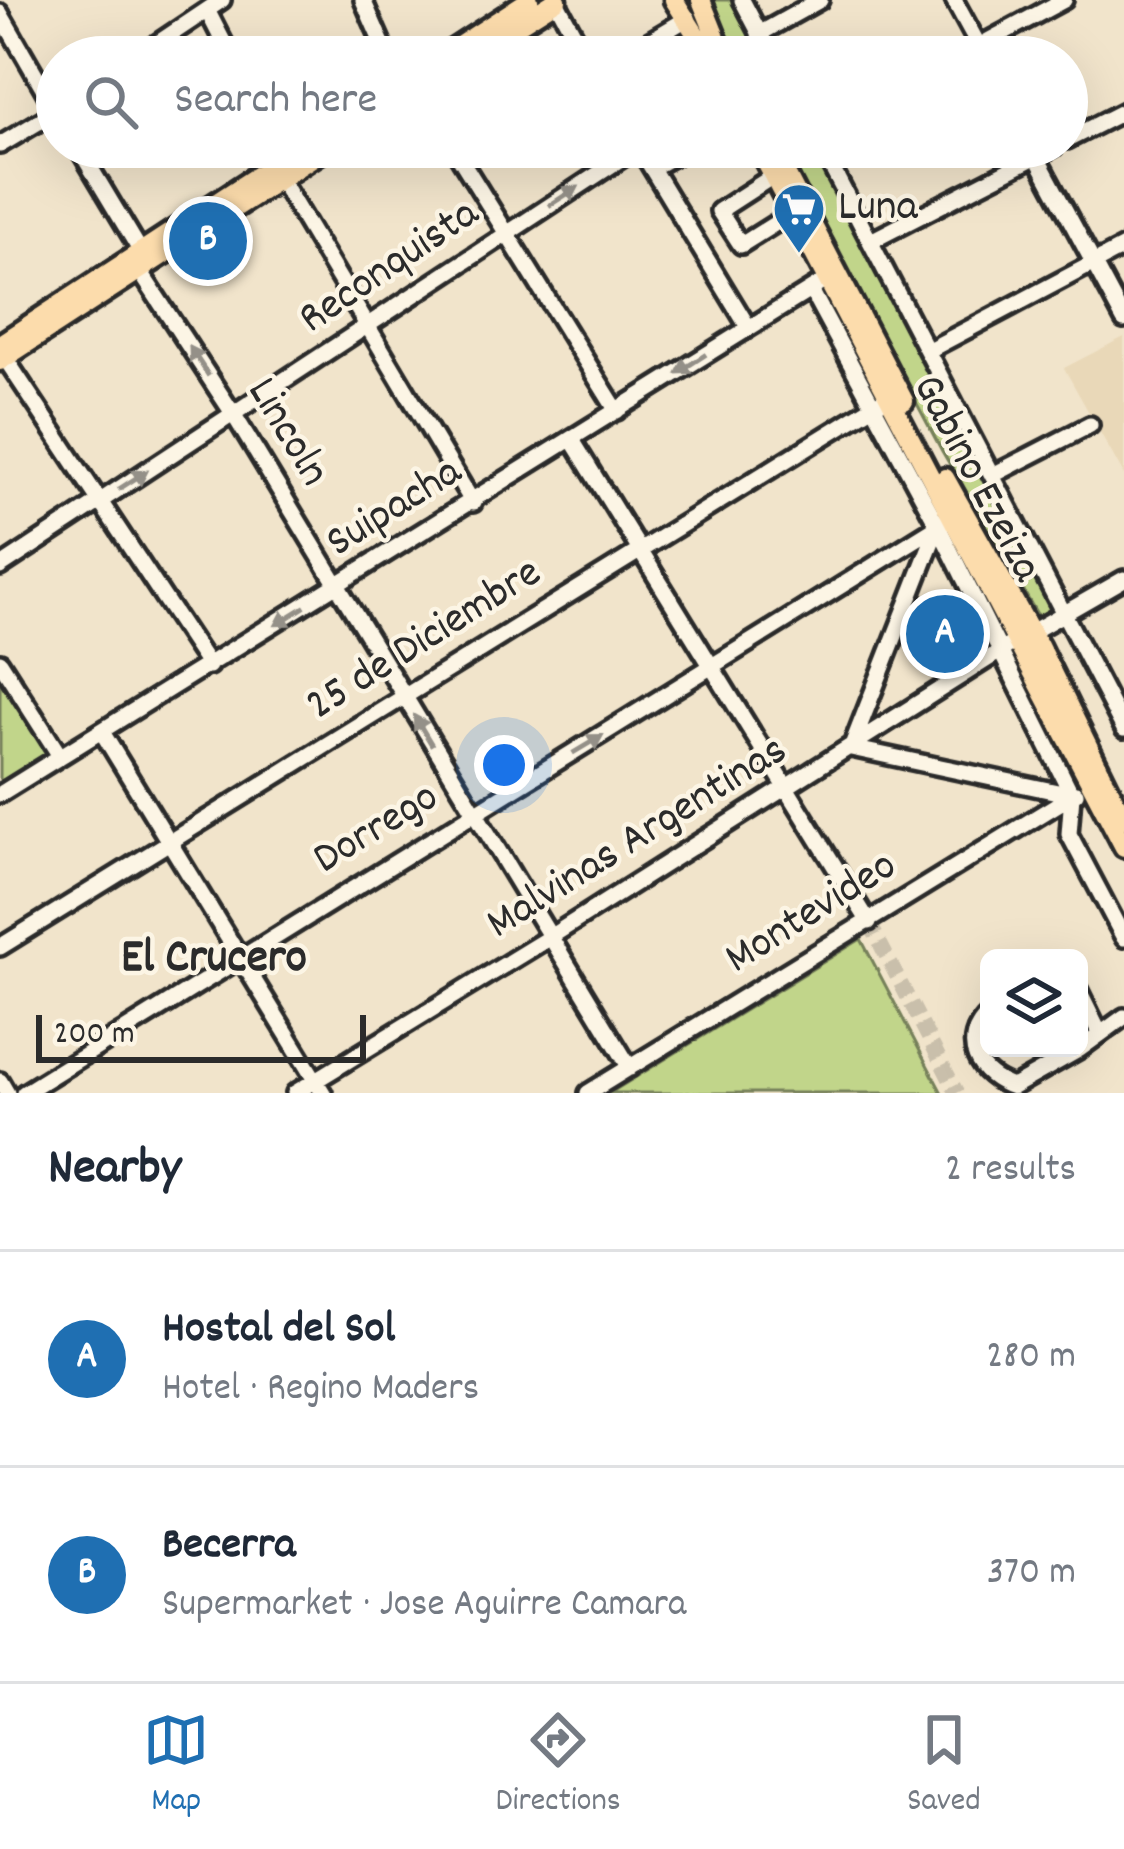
<!DOCTYPE html>
<meta charset="utf-8">
<style>
body{margin:0;font-family:Dekko,sans-serif;background:#f6f6f7;color:#1f2937}
.controls{position:absolute;right:36px;bottom:36px;display:grid;overflow:hidden;border-radius:18px;box-shadow:0 12px 48px #0002}
.controls button{width:108px;height:108px;display:grid;place-items:center;padding:0;border:0;border-bottom:3px solid #e0e1e3;background:#fff;color:#1f2937;font:60px sans-serif}
.scale{position:absolute;left:36px;bottom:30px;width:330px;box-sizing:border-box;padding-left:12px;border:6px solid #2b2b2b;border-top:0;font-size:33px;line-height:42px;white-space:nowrap;color:#2b2b2b;-webkit-text-stroke:9px #fcf5e5;paint-order:stroke}
.you{position:absolute;left:504px;top:765px;width:42px;height:42px;margin:-30px;border:9px solid #fff;border-radius:50%;background:#1a73e8;box-shadow:0 0 0 18px #1a73e833}
.badge{display:grid;place-items:center;width:78px;height:78px;border-radius:50%;background:#1f6fb2;color:#fff;font-size:39px;font-weight:700}
.pin{position:absolute;translate:-50% -50%;border:6px solid #fff;box-shadow:0 3px 12px #0006}
.list{margin:0;padding:0;list-style:none}
h2{display:flex;justify-content:space-between;align-items:center;height:156px;margin:0;padding:0 48px;font-size:51px}
h2 small{font-size:39px;font-weight:400;color:#747a83}
.list li{display:grid;grid-template-columns:78px 1fr auto;gap:36px;align-items:center;box-sizing:border-box;height:216px;padding:0 48px;border-top:3px solid #e0e1e3}
.list b{display:block;font-size:45px;white-space:nowrap}
.list p{margin:0;font-size:39px;white-space:nowrap;color:#747a83}
.list em{font-size:39px;font-style:normal;color:#747a83}
.icon{flex:none;width:66px;height:66px;fill:none;stroke:currentColor;stroke-width:2;stroke-linecap:round;stroke-linejoin:round}
.map{position:relative;flex:none;width:1124px;height:1093px;overflow:hidden}
.search{position:absolute;background:#fff;box-shadow:0 12px 48px #0002;left:36px;right:36px;top:36px;height:132px;display:flex;align-items:center;gap:30px;box-sizing:border-box;padding:0 42px;border-radius:66px;color:#747a83;font-size:45px}
.sheet{height:588px;background:#fff}
nav{display:flex;justify-content:space-around;align-items:center;box-sizing:border-box;height:168px;border-top:3px solid #e0e1e3;background:#fff;font-size:33px;color:#747a83}
nav a{display:grid;justify-items:center;gap:6px}
nav .on{color:#1f6fb2}
.map>svg:first-child{display:block}
.built{fill:#e9d8b8}
.green{fill:#c1d58a;stroke:#76805a;stroke-width:3}
.lines{fill:none;stroke-linecap:round;stroke-linejoin:round}
.minor-tunnel{stroke:#c9bfab;stroke-width:15;stroke-dasharray:15 8;stroke-linecap:butt}
.minor-casing{stroke:#2b2b2b;stroke-width:24}
.major-casing{stroke:#2b2b2b;stroke-width:27}
.minor{stroke:#fcf5e5;stroke-width:15}
.major{stroke:#fcdcac;stroke-width:18}
.oneway{fill:#949088}
.labels{text-anchor:middle;dominant-baseline:central;stroke-width:9;stroke-linejoin:round;paint-order:stroke}
.poi-label{font-size:45px;fill:#2b2b2b;stroke:#fcf5e5;text-anchor:start}
.street-label{font-size:45px;fill:#2b2b2b;stroke:#fcf5e5}
.neighbourhood-label{font-size:48px;font-weight:bold;fill:#2b2b2b;stroke:#fcf5e5}
</style>
<div class="map">
<svg width="1124" height="1093" viewBox="0 0 1124 1093">
<rect width="100%" height="100%" fill="#f1e4cb"/>
<filter id="ink" filterUnits="userSpaceOnUse"><feTurbulence type="fractalNoise" baseFrequency=".00833" numOctaves="2"/><feDisplacementMap in="SourceGraphic" scale="24" xChannelSelector="R" yChannelSelector="G"/><feConvolveMatrix kernelMatrix="1 2 1 2 8 2 1 2 1" color-interpolation-filters="sRGB"/></filter>
<g filter="url(#ink)">
<path class="built" d="M 1124,337 L 1124,475 L 1064,368 Z"/>
<path class="green" d="M 713,0 L 734,0 L 764,57 L 734,57 L 716,22 Z
M 781,147 L 811,147 L 1051,607 L 1044,616 L 1037,614 L 942,451 Z
M 0,662 L 60,756 L 0,794 Z
M 861,939 L 942,1093 L 610,1093 Z"/>
<g class="lines">
<path class="minor-tunnel" d="M 869,922 L 957,1093"/>
<g class="minor-casing">
<path id="minor" d="M 363,0 L 388,57
M 742,0 L 772,57
M 954,0 L 985,57
M 556,1 L 586,57
M 207,10 L 231,57
M 0,13 L 57,112
M 759,34 L 820,0
M 137,57 L 222,0
M 623,57 L 688,18
M 958,57 L 1064,0
M 1067,140 L 1124,111
M 0,145 L 57,111
M 78,147 L 141,252 L 139,270 L 234,415 L 630,1068
M 453,147 L 617,411
M 639,147 L 748,327
M 821,147 L 1124,729
M 1033,150 L 1124,320
M 652,168 L 691,147
M 773,176 L 719,211 L 741,245 L 792,213
M 280,179 L 473,503
M 871,241 L 1054,147
M 811,290 L 938,526 L 1072,795 L 1069,834 L 1124,938
M 929,350 L 1124,247
M 5,358 L 209,666
M 572,440 L 869,922
M 993,475 L 1090,425
M 938,526 L 851,748 L 1072,795
M 0,567 L 639,147
M 0,662 L 60,756
M 102,732 L 323,1093
M 0,794 L 826,280
M 0,947 L 888,397
M 1079,991 L 1100,1034
M 989,1014 C 958,1041 978,1076 1013,1087 L 1080,1049 L 1124,1017
M 0,1081 L 7,1093
M 24,1093 L 952,517
M 295,1093 L 550,937 L 1016,641 L 1124,579
M 588,1093 L 1076,793"/>
</g>
<g class="major-casing">
<path id="major" d="M 674,0 L 710,57
M 701,0 L 724,57
M 442,57 L 529,0
M 467,57 L 557,0
M 758,147 L 1124,847
M 784,170 L 904,401
M 0,344 L 301,147
M 0,361 L 329,147
M 945,478 L 1039,646 L 1124,819"/>
</g>
<use href="#minor" class="minor"/>
<use href="#major" class="major"/>
</g>
<defs><path id="oneway-solid" d="M-6-.8H1V-3.2L6.5 0L1 3.2V.8H-6Z" transform="scale(3)"/></defs>
<g class="oneway">
<use href="#oneway-solid" transform="translate(564 196) rotate(-33)"/>
<use href="#oneway-solid" transform="translate(199 361) rotate(-123)"/>
<use href="#oneway-solid" transform="translate(691 364) rotate(147)"/>
<use href="#oneway-solid" transform="translate(133 480) rotate(-33)"/>
<use href="#oneway-solid" transform="translate(290 616) rotate(148)"/>
<use href="#oneway-solid" transform="translate(423 730) rotate(-121)"/>
<use href="#oneway-solid" transform="translate(588 744) rotate(-31)"/>
</g>
</g>
<defs>
<g id="supermarket-pin" transform="scale(2.7)"><path d="M0 17L-7.5 6A9.5 9.5 0 1 1 7.5 6Z" fill="#1f6fb2" stroke="#fcf5e5"/><path d="M-6-5.5h2.5l.6 2H6L4.5 2H-2.5L-4.4-4H-6ZM-1.5 3.2a1.3 1.3 0 1 0 .1 0ZM3 3.2a1.3 1.3 0 1 0 .1 0Z" fill="#fff"/></g>
</defs>
<g fill-rule="evenodd">
<use href="#supermarket-pin" x="799" y="209"/>
</g>
<g class="labels">
<g class="poi-label">
<text x="838" y="209">Luna</text>
</g>
<g class="street-label">
<text transform="translate(390 268) rotate(-34)">Reconquista</text>
<text transform="translate(286 433) rotate(59)">Lincoln</text>
<text transform="translate(975 479) rotate(62)">Gabino Ezeiza</text>
<text transform="translate(395 509) rotate(-32)">Suipacha</text>
<text transform="translate(425 641) rotate(-32)">25 de Diciembre</text>
<text transform="translate(377 830) rotate(-31)">Dorrego</text>
<text transform="translate(638 839) rotate(-32)">Malvinas Argentinas</text>
<text transform="translate(812 914) rotate(-32)">Montevideo</text>
</g>
<g class="neighbourhood-label">
<text x="214" y="960">El Crucero</text>
</g>
</g>
</svg>
<div class="controls">
<button><svg class="icon" aria-label="layers" viewBox="0 0 24 24"><path d="M12 4l9 5-9 5-9-5zM3 14l9 5 9-5"/></svg></button>
</div>
<div class="scale">200 m</div>
<div class="you"></div>
<div class="pin badge" style="left:945px;top:634px">A</div>
<div class="pin badge" style="left:208px;top:241px">B</div>
<div class="search"><svg class="icon" aria-label="search" viewBox="0 0 24 24"><circle cx="10" cy="10" r="6"/><path d="M15 15l6 6"/></svg>Search here</div>
</div>
<section class="sheet">
<h2>Nearby<small>2 results</small></h2>
<ul class="list">
<li><span class="badge">A</span><div><b>Hostal del Sol</b><p>Hotel · Regino Maders</p></div><em>280 m</em></li>
<li><span class="badge">B</span><div><b>Becerra</b><p>Supermarket · Jose Aguirre Camara</p></div><em>370 m</em></li>
</ul>
</section>
<nav>
<a class="on"><svg class="icon" aria-label="map" viewBox="0 0 24 24"><path d="M3 6l6-2 6 2 6-2v14l-6 2-6-2-6 2zM9 4v14M15 6v14"/></svg>Map</a>
<a><svg class="icon" aria-label="directions" viewBox="0 0 24 24"><path d="M12 3l9 9-9 9-9-9zM9 14v-3h6M13 9l2 2-2 2"/></svg>Directions</a>
<a><svg class="icon" aria-label="saved" viewBox="0 0 24 24"><path d="M7 4h10v16l-5-4-5 4z"/></svg>Saved</a>
</nav>
